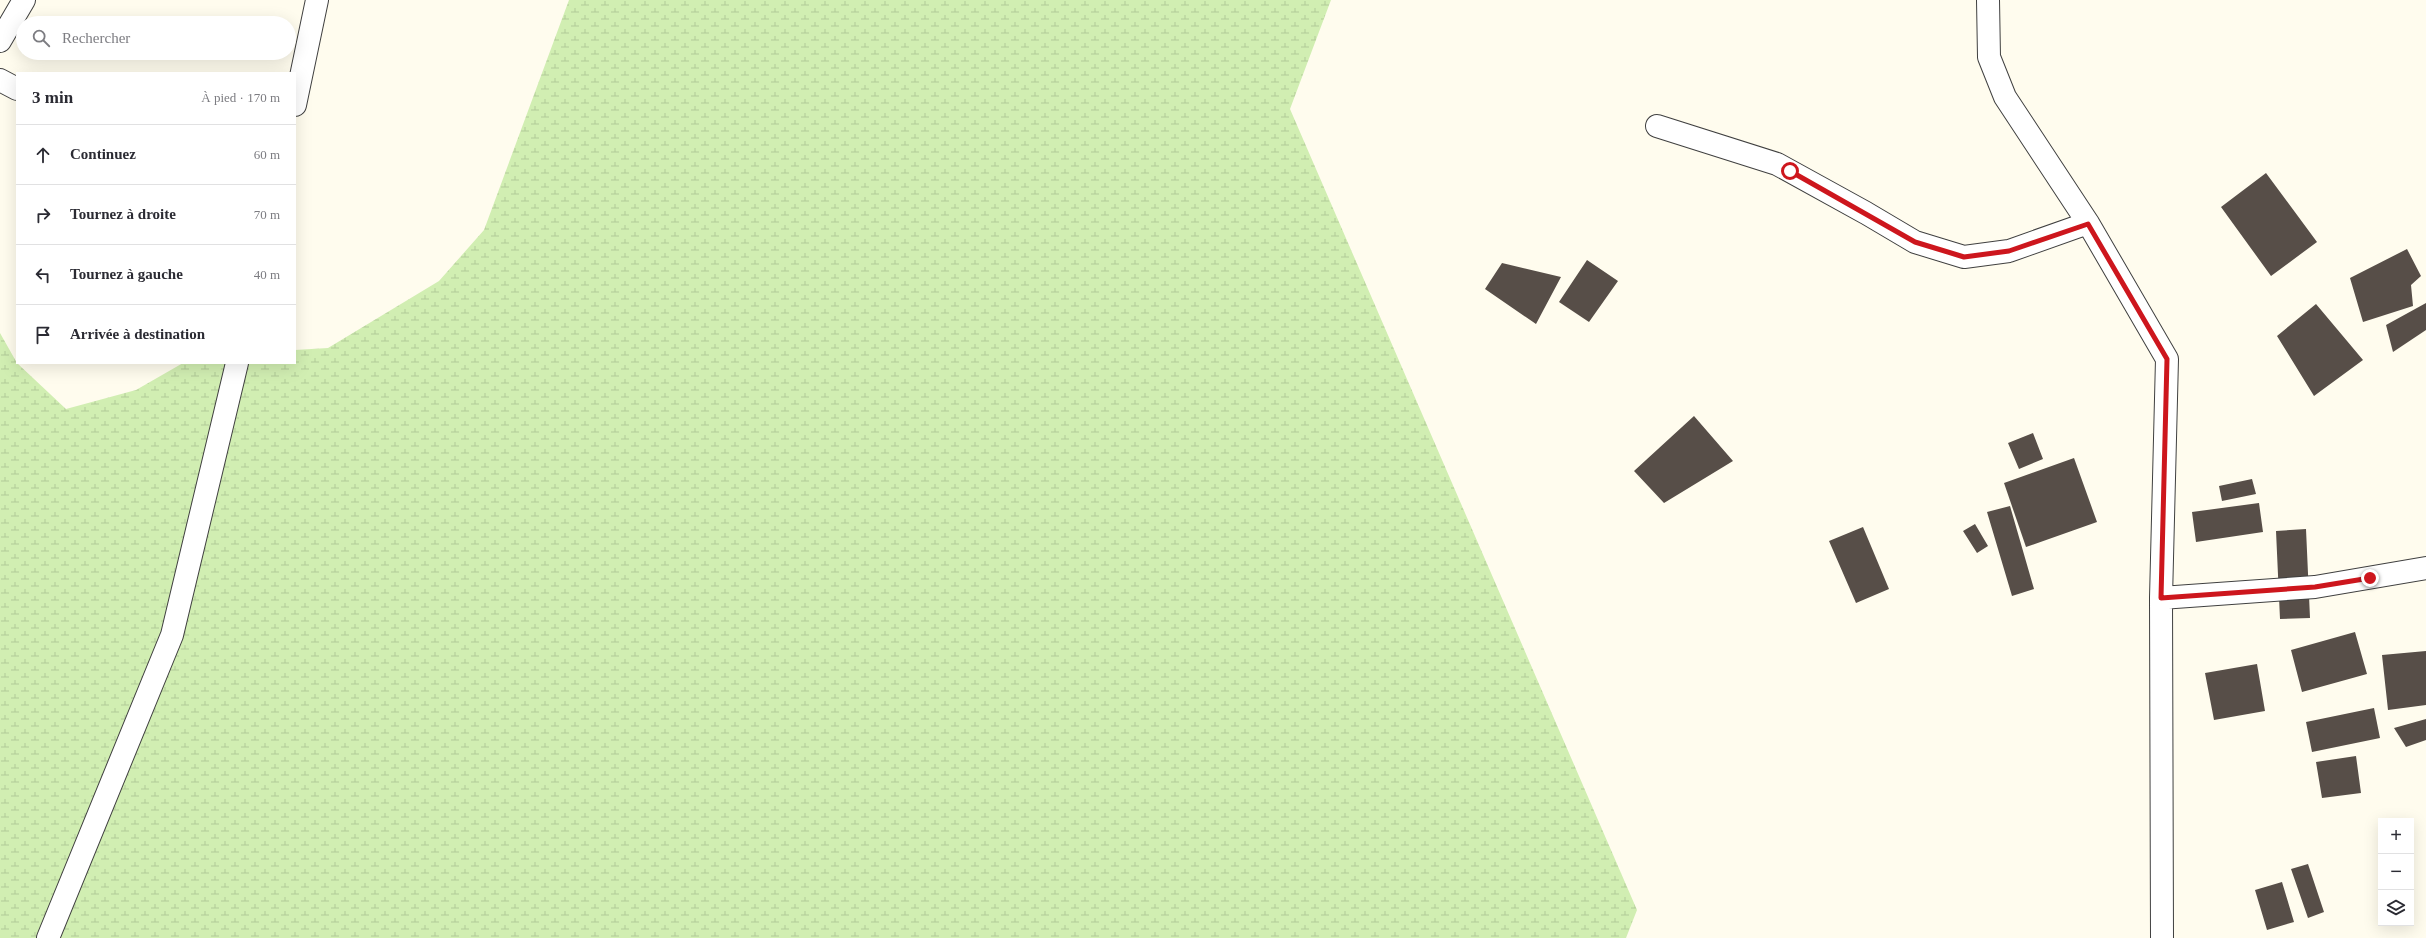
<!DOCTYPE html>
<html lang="fr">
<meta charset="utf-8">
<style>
body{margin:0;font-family:Georgia,serif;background:#f2f2f3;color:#2b2b33}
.controls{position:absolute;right:12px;bottom:12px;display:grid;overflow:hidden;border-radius:0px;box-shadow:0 4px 16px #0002}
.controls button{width:36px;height:36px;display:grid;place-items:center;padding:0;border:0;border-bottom:1px solid #e1e1e2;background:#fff;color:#2b2b33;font:20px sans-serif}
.stop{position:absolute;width:12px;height:12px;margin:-9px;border:3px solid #cd161d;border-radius:50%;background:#fff}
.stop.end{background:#cd161d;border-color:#fff;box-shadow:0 1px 4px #0008}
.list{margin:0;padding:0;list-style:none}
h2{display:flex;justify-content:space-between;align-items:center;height:52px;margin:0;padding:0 16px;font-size:17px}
h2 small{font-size:13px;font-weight:400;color:#7c7c81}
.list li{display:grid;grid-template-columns:26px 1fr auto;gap:12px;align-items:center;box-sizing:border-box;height:60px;padding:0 16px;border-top:1px solid #e1e1e2}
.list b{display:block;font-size:15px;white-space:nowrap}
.list em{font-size:13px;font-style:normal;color:#7c7c81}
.icon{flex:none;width:22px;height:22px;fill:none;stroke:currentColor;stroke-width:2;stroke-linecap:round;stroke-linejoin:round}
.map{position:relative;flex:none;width:2426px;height:938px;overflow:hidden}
.search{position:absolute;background:#fff;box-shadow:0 4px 16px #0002;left:16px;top:16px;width:280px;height:44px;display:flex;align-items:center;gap:10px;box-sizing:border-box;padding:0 14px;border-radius:22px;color:#7c7c81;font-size:15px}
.panel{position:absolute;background:#fff;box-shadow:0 4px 16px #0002;left:16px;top:72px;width:280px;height:292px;border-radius:0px}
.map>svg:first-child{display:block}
.wetland{fill:url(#wetland-marsh)}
.building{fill:#574e48}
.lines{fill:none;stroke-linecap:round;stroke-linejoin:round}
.minor-casing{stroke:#404040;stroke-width:24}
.minor{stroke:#fff;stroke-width:22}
.route{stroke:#cd161d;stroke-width:5}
</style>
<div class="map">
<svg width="2426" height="938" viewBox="0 0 2426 938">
<defs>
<pattern id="wetland-marsh" width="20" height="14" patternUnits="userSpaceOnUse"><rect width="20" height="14" fill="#d1eeb2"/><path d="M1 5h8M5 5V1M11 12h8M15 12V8" fill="none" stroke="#b2cb98"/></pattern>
</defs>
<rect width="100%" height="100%" fill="#fffcee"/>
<path class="wetland" d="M 569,0 L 1331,0 L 1290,109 L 1637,910 L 1626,938 L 0,938 L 0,333 L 17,363 L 66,409 L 136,390 L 183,363 L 295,363 L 295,350 L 328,348 L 439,281 L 484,230 Z"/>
<path class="building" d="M 2266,173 L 2317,242 L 2271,276 L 2221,207 Z
M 2407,249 L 2421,276 L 2411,285 L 2413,306 L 2363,322 L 2350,278 Z
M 1587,260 L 1618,281 L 1589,322 L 1559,302 Z
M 1502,263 L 1561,277 L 1536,324 L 1485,289 Z
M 2426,303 L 2426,330 L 2393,352 L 2386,325 Z
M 2316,304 L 2363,360 L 2314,396 L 2277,336 Z
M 1694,416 L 1733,461 L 1664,503 L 1634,471 Z
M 2033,433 L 2043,459 L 2019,469 L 2008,443 Z
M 2074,458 L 2097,522 L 2026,547 L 2004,483 Z
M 2252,479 L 2256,494 L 2222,501 L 2219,486 Z
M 2259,503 L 2263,532 L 2196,542 L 2192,512 Z
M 2010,506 L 2034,589 L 2012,596 L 1987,512 Z
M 1975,524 L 1988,546 L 1977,553 L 1963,531 Z
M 1863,527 L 1889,589 L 1856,603 L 1829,541 Z
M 2306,529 L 2310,618 L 2280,619 L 2276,531 Z
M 2355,632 L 2367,674 L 2302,692 L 2291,650 Z
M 2426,651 L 2426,705 L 2388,710 L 2382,655 Z
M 2257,664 L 2265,711 L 2214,720 L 2205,673 Z
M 2374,708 L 2380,738 L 2312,752 L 2306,722 Z
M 2426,719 L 2426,740 L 2406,747 L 2394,728 Z
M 2356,756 L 2361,793 L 2322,798 L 2316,762 Z
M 2308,864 L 2324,912 L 2308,918 L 2291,869 Z
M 2282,882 L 2294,922 L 2267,930 L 2255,890 Z"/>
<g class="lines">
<g class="minor-casing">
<path id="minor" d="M 1988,0 L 1989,57 L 2005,97 L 2088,223 L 2167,359 L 2161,598 L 2162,938
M 0,41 L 24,0
M 0,80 L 17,89
M 295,105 L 317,0
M 1657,126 L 1777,164 L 1866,213 L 1915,242 L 1964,257 L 2009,251 L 2088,223
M 2161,598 L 2315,587 L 2426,568
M 48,938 L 172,635 L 237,363"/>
</g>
<use href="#minor" class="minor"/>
</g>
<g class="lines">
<path class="route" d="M 1790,171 L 1915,242 L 1964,257 L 2009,251 L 2088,224 L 2167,359 L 2161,598 L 2315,587 L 2370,578"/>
</g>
</svg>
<div class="controls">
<button>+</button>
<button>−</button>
<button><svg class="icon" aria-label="layers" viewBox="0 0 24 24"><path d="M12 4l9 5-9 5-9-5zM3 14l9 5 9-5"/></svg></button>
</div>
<div class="stop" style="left:1790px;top:171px"></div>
<div class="stop end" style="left:2370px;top:578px"></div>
<div class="search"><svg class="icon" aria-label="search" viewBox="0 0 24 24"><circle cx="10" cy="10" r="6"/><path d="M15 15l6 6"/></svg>Rechercher</div>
<section class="panel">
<h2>3 min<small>À pied · 170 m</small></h2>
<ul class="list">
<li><svg class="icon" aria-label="ahead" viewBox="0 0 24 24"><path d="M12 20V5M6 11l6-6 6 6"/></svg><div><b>Continuez</b></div><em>60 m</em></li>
<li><svg class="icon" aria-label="right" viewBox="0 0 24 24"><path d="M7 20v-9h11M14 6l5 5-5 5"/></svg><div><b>Tournez à droite</b></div><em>70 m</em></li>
<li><svg class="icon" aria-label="left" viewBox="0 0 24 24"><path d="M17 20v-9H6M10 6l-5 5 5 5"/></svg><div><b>Tournez à gauche</b></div><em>40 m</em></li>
<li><svg class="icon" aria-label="arrive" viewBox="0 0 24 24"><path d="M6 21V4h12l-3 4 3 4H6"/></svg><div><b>Arrivée à destination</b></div></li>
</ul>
</section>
</div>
